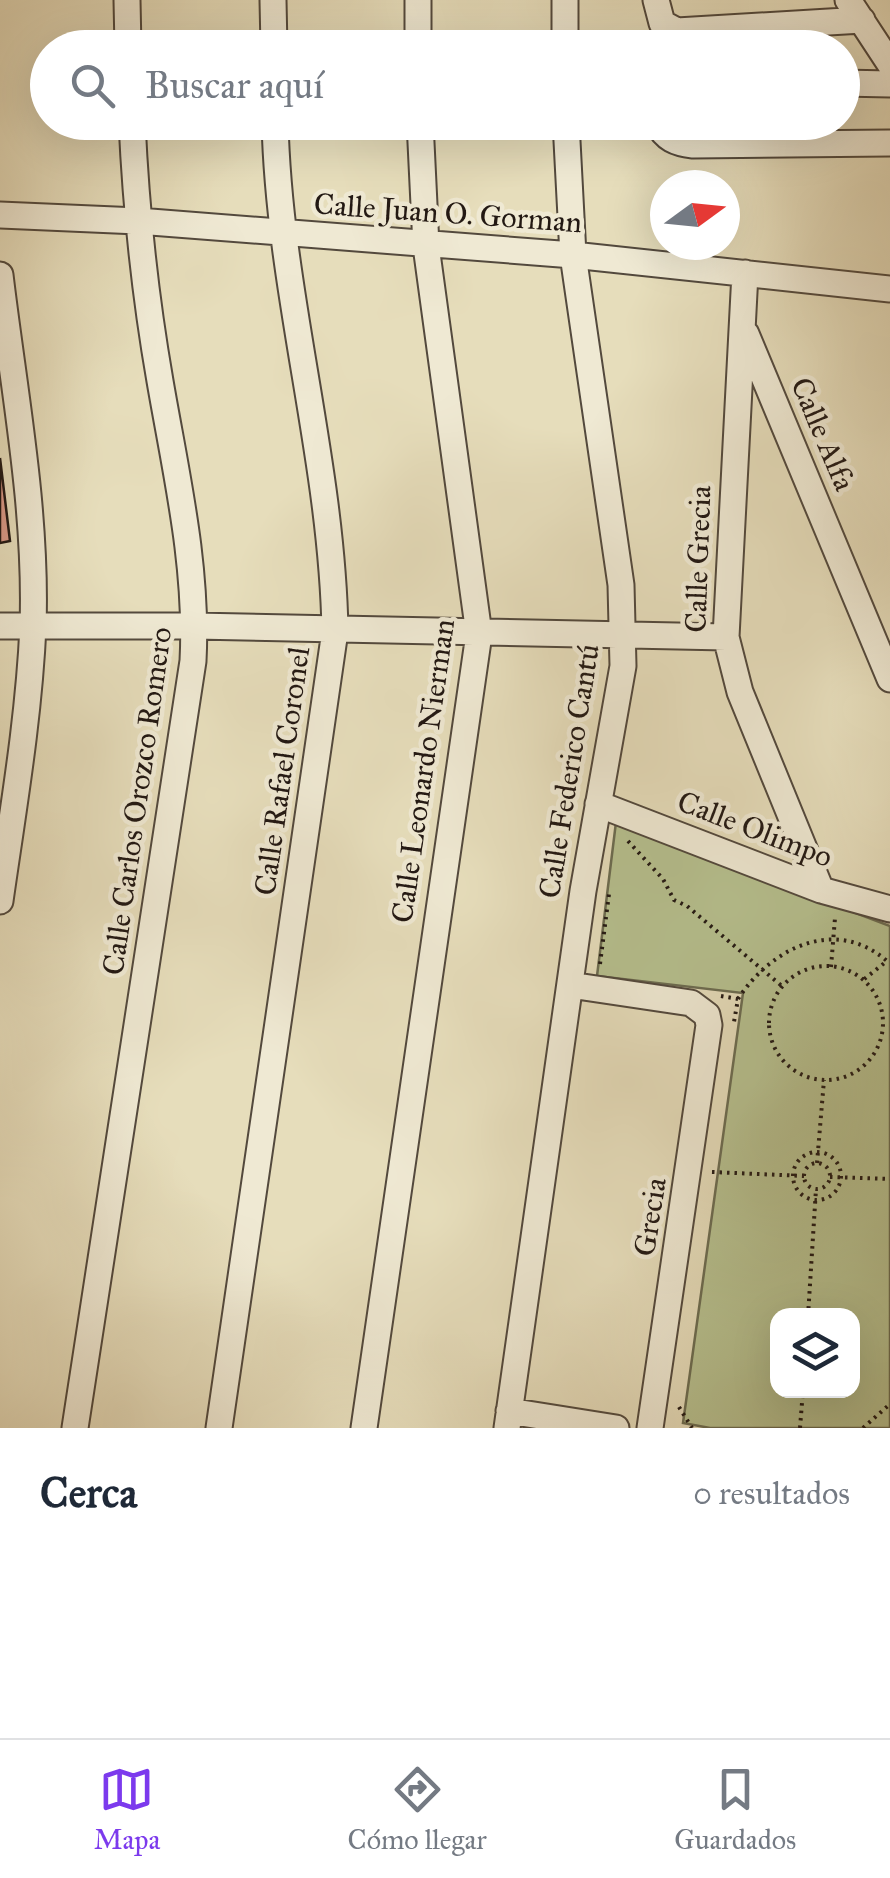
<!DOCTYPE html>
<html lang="es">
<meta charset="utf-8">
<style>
body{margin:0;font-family:"IM FELL Great Primer",serif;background:#f6f6f7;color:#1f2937}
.controls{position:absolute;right:30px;bottom:30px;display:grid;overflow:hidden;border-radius:20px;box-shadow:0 10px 40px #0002}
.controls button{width:90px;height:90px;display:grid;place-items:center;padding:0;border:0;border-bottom:2px solid #e0e1e3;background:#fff;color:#1f2937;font:50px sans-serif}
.compass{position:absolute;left:650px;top:170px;width:90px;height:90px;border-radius:50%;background:#fff;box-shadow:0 10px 40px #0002;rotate:75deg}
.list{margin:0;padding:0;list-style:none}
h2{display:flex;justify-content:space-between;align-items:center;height:130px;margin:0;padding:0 40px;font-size:42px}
h2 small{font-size:32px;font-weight:400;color:#747a83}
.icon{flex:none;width:55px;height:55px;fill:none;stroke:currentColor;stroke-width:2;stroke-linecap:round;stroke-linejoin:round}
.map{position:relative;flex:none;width:890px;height:1428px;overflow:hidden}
.search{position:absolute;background:#fff;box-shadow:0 10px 40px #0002;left:30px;right:30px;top:30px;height:110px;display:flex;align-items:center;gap:25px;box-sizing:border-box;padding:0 35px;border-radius:55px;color:#747a83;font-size:38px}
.sheet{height:310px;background:#fff}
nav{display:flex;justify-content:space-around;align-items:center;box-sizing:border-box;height:140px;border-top:2px solid #e0e1e3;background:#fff;font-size:28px;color:#747a83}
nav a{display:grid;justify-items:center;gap:5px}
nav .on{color:#7c3aed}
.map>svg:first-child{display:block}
.green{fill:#b6c08f;stroke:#6c6c51;stroke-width:2.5;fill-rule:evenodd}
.building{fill:#d79786;stroke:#221813;stroke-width:2.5}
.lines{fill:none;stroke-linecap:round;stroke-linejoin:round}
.minor-casing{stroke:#53493d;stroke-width:29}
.path{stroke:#221813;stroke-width:4;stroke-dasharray:2.5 5;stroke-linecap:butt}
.minor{stroke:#efe9d3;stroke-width:25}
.labels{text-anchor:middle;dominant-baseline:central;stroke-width:9;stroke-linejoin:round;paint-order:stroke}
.street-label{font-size:30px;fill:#221813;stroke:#efe9d3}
</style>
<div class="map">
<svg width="890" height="1428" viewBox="0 0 890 1428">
<rect width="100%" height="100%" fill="#e6ddbb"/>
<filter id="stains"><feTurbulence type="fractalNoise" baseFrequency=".002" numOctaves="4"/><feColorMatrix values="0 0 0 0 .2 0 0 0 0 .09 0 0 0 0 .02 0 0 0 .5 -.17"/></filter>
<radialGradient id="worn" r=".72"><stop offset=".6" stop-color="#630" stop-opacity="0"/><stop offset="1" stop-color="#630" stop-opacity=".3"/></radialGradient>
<path class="green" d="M 616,822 L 890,926 L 890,1428 L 710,1428 L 683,1423 L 743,993 L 597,976 ZM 778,1316 L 852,1316 L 852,1390 L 778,1390 Z"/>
<path class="building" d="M 0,458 L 10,541 L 0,543 Z"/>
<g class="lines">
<g class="minor-casing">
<path id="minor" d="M 127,0 L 128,48
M 273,0 L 274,48
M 418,0 L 418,48
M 565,0 L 565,48
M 656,0 L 662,23 L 677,31 L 862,20
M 848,0 L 890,64
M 842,83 L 890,84
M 657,122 C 665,139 676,143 693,145 L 890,143
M 0,215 L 138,221 L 573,255 L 890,289
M 745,273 L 726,637 L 740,692 L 821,890
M 0,275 C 14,392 37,509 33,626 C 29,718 13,810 0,901
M 746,334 L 890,679
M 0,626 L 195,626 L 726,637
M 598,804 L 821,890 L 890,909
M 570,985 L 691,1003 L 707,1015 L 709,1025 L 650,1428
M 509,1411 L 616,1428
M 75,1428 L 193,661 C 198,566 176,474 160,381 C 145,295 136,209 132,122
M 219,1428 L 335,631 C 332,460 279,293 275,122
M 364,1428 L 479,634 L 426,246 L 420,122
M 507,1428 L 583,891 L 623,666 L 621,585 L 573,255 L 566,122"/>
</g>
<path class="path" d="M 628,841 L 663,879 L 674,900 L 687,906 L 783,987
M 600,964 L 609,894
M769 1023a57 57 0 1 1 114 0a57 57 0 1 1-114 0Z
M 831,967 L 835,918
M 721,996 L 738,999 L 734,1022
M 738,999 C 771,948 835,916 887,961 L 863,980
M793 1176a24 24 0 1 1 48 0a24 24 0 1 1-48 0Z
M 817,1163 L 824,1080
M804 1176a13 13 0 1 1 26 0a13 13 0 1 1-26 0Z
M 712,1172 L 804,1176
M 830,1177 L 890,1179
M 808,1316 L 816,1189
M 679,1407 L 692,1428
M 800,1428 L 803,1390
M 863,1428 L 890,1404"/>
<use href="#minor" class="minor"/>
</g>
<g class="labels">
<g class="street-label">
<text transform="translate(448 213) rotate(4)">Calle Juan O. Gorman</text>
<text transform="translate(823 434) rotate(67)">Calle Alfa</text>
<text transform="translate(698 559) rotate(-88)">Calle Grecia</text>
<text transform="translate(282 771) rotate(-82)">Calle Rafael Coronel</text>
<text transform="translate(423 771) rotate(-82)">Calle Leonardo Nierman</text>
<text transform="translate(569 771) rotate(-81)">Calle Federico Cantú</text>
<text transform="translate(137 801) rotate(-82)">Calle Carlos Orozco Romero</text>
<text transform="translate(755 829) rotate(21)">Calle Olimpo</text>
<text transform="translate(650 1217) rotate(-81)">Grecia</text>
</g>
</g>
<rect width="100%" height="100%" filter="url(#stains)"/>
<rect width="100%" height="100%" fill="url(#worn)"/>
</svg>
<div class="controls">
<button><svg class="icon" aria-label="layers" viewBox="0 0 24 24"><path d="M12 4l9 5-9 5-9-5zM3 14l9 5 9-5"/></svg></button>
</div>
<svg class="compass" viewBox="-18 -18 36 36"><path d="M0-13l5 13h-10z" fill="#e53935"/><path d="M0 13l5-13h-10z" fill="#747a83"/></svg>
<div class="search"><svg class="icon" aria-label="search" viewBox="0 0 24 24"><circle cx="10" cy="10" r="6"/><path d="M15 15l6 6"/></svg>Buscar aquí</div>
</div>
<section class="sheet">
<h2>Cerca<small>0 resultados</small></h2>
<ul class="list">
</ul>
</section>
<nav>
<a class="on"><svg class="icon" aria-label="map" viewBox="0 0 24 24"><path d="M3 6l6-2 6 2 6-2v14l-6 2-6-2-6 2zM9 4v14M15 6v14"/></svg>Mapa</a>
<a><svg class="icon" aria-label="directions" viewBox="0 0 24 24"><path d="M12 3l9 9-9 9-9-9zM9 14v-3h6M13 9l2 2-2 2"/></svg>Cómo llegar</a>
<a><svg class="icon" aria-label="saved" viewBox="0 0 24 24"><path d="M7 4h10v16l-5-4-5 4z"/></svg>Guardados</a>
</nav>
